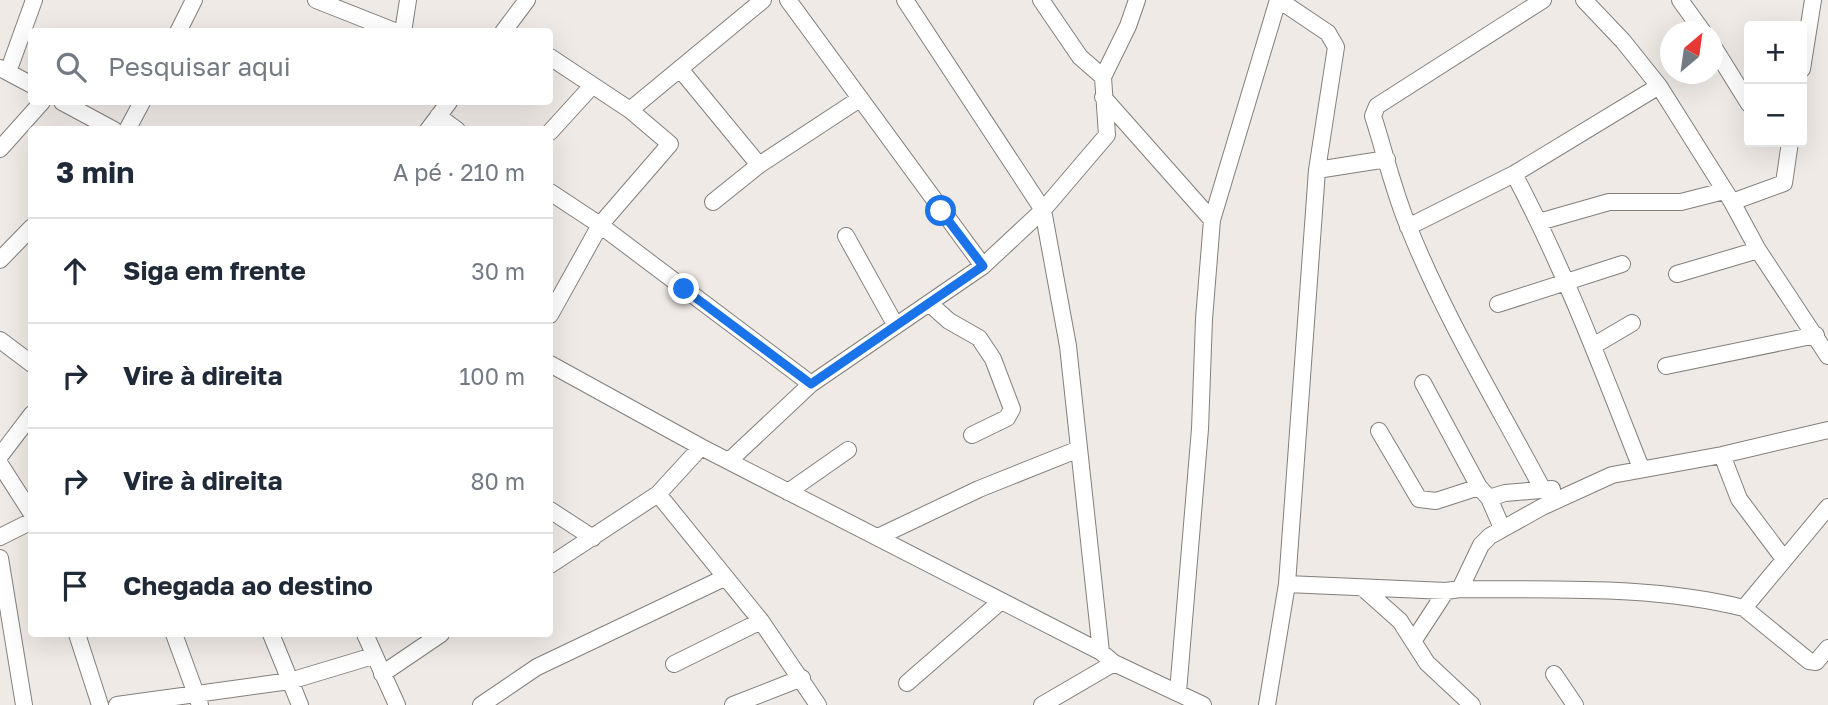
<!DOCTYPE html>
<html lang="pt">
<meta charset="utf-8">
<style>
body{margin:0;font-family:"Golos Text",sans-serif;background:#f6f6f7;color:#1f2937}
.controls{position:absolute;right:21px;top:21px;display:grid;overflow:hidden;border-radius:7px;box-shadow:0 7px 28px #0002}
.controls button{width:63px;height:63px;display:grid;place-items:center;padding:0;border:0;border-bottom:2px solid #e0e1e3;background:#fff;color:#1f2937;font:35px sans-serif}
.compass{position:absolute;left:1660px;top:21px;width:63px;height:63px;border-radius:50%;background:#fff;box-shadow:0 7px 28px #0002;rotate:29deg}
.stop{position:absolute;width:21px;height:21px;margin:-16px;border:5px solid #1a73e8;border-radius:50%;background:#fff}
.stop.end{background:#1a73e8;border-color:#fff;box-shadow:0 2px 7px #0008}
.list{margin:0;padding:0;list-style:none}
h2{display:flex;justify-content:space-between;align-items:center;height:91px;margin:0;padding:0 28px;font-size:30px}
h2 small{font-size:23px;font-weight:400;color:#747a83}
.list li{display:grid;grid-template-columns:46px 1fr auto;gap:21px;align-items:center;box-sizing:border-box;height:105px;padding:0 28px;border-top:2px solid #e0e1e3}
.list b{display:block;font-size:26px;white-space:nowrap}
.list em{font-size:23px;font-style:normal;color:#747a83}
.icon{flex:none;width:38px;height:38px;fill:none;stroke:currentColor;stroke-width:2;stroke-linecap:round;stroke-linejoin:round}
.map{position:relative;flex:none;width:1828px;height:705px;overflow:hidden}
.search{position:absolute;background:#fff;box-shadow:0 7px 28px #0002;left:28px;top:28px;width:525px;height:77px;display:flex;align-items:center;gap:18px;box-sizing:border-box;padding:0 24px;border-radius:7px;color:#747a83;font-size:26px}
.panel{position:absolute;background:#fff;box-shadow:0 7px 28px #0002;left:28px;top:126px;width:525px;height:511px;border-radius:7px}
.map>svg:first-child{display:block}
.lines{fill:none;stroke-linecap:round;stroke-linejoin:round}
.minor-casing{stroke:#837f7b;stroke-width:18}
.minor{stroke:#fff;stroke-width:16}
.route{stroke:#1a73e8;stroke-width:9}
</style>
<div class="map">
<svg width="1828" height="705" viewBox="0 0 1828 705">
<rect width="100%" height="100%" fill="#efeae6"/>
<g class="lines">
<g class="minor-casing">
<path id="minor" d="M 316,0 L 397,32
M 788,0 L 983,266
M 905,0 L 1043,210 L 1068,346 L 1101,652
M 1041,0 L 1080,57 L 1103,77
M 1584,0 L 1623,41 L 1659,86 L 1732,202 L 1758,250 L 1828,356
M 1680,0 L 1703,32
M 178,32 L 194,0
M 403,32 L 408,0
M 503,32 L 527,0
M 1713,46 L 1749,104
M 550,57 L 630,110 L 763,0
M 0,68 L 32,85
M 680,69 L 759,165
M 1802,69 L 1813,0
M 8,72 L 34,0
M 1103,97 L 1212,220
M 62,102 L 114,130
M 438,116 L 457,130
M 127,130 L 142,102
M 428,130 L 449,102
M 550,132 L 591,87
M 0,149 L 42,102
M 1317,170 L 1387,159
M 1514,174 C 1564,268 1602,369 1641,468
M 550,192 L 600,225 L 811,384
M 713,202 L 759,165 L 858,100
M 1732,202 L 1784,183 L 1790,142
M 1539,222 L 1609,202 L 1681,202 L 1724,191
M 1408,227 L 1514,174 L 1659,86
M 846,236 L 896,326
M 0,260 L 32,227
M 1677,274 L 1758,250
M 930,304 L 949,321 L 979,338 L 993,359 L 1012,409 L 1007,418 L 972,435
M 1498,304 L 1622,264
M 550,315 L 600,225 L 670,144 L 630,110
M 0,340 L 32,364
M 1593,346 L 1632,323
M 550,364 L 701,447 L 1101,652 L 1114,663 L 1203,705
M 1666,366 L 1816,335
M 1423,383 L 1479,487 L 1489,498 L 1502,528
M 1379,431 L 1419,499 L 1436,501 L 1479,487
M 1722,455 L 1739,499 L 1784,559
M 0,456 L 32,414
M 730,460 L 811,384 L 983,266 L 1043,210 L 1107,135 L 1103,77 L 1128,26 L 1137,0
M 0,464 L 32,514
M 1543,490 C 1497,403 1446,320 1409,228 C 1394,193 1385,153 1373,116 L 1377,106 L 1543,0
M 788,492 L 848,450
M 658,494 L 761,621 L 818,705
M 1489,498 L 1505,493 L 1552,489
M 550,510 L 593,538
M 0,537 L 32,521
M 878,537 L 979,489 L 1079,449
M 0,558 L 24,705
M 550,565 L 658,494 L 701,447
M 1287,584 L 1446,591 L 1460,589 C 1554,590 1652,585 1744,608 L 1828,507
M 1363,588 L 1400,621 L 1427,663 L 1472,705
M 1460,589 L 1481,545 L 1490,536 L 1542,507 L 1612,475 L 1722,455 L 1828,430
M 1744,608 L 1809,661 L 1816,662 L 1828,648
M 77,634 L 100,705
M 174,634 L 200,705
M 271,634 L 300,705
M 365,634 L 397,705
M 1414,640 L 1446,591
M 674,664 L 761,621
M 382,674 L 441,634
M 1554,674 L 1575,705
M 907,683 L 1000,602
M 1178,692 L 1200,429 L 1204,319 L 1212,220 L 1278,0
M 117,705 L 290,681 L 373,656
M 481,705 L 537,667 L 724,578
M 733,705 L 802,678
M 1042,705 L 1114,663
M 1267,705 L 1287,584 L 1317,170 L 1336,47 L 1328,33 L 1279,0"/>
</g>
<use href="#minor" class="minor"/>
</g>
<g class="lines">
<path class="route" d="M 684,289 L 811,384 L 983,266 L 941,211"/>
</g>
</svg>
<div class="controls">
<button>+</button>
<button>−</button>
</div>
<svg class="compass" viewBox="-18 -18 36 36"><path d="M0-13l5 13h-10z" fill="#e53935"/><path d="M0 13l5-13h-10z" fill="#747a83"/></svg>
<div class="stop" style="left:941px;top:211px"></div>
<div class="stop end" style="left:684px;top:289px"></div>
<div class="search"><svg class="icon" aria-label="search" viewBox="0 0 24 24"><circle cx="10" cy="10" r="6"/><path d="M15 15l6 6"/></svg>Pesquisar aqui</div>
<section class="panel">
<h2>3 min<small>A pé · 210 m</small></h2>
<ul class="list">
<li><svg class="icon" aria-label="ahead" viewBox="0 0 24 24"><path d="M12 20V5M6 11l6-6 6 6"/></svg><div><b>Siga em frente</b></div><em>30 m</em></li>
<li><svg class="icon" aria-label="right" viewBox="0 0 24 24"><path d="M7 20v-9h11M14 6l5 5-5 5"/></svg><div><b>Vire à direita</b></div><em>100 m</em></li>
<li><svg class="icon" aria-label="right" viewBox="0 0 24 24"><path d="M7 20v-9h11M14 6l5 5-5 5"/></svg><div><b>Vire à direita</b></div><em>80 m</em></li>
<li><svg class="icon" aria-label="arrive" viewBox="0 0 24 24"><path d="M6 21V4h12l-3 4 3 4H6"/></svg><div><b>Chegada ao destino</b></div></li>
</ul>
</section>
</div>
